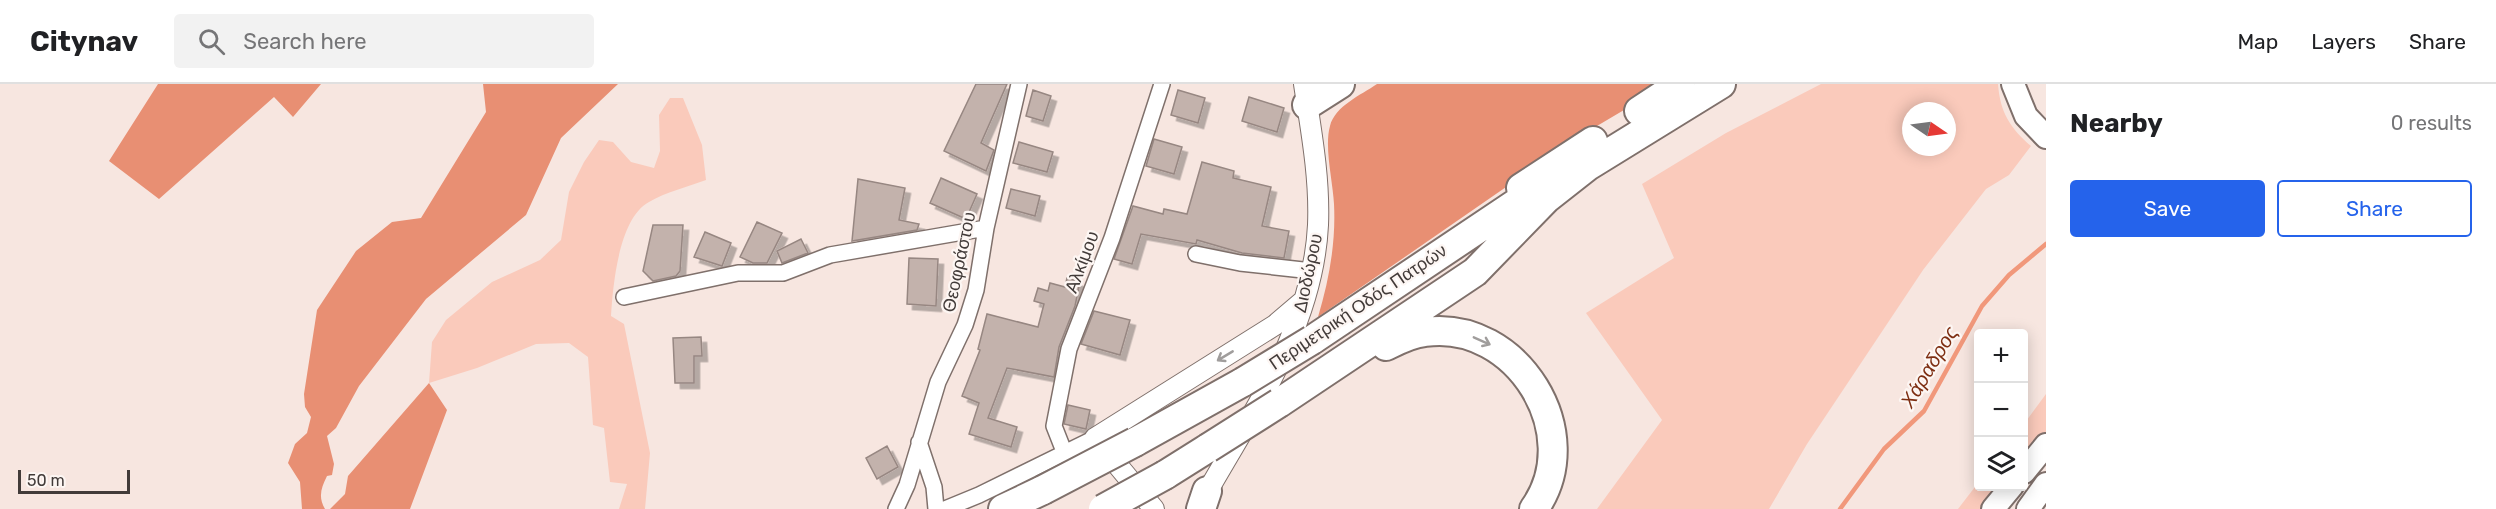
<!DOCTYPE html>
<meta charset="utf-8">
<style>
body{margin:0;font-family:Rubik,sans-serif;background:#f2f2f2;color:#202124}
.controls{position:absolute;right:18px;bottom:18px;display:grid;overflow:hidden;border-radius:6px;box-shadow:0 3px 15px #0003}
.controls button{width:54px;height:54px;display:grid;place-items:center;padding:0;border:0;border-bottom:2px solid #e0e0e0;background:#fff;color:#202124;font:30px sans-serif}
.compass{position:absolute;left:1902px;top:18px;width:54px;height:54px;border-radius:50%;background:#fff;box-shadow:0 3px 15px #0003;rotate:103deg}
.scale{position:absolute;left:18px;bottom:15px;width:112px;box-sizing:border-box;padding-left:6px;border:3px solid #423b39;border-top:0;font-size:16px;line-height:21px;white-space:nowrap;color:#423b39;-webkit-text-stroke:4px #fdf6f3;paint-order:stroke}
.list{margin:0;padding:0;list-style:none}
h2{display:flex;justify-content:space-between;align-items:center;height:78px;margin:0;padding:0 24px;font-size:26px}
h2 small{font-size:20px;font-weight:400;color:#757577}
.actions{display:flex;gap:12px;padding:18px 24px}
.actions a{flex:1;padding:14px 0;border:2px solid #2563eb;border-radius:6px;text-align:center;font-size:21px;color:#2563eb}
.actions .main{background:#2563eb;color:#fff}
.icon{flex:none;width:33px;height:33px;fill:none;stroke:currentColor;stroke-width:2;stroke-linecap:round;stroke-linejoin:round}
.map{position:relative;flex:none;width:2046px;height:425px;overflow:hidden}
header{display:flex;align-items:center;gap:36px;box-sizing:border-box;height:84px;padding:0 30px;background:#fff;border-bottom:2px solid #e0e0e0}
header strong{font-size:28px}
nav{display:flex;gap:33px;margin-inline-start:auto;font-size:21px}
.search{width:420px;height:54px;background:#f2f2f2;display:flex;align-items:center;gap:15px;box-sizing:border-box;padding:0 21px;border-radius:6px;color:#757577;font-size:22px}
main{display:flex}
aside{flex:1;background:#fff}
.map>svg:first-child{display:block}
.green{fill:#facabb;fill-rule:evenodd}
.forest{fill:#e88f73}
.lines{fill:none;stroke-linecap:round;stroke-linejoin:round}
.stream{stroke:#f1987b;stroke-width:4.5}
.building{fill:#c3b2ac;stroke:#978782;stroke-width:1.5;filter:url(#shadow)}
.minor-casing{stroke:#7f706b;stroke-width:18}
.tertiary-casing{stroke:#7f706b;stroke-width:22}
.secondary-casing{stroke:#7f706b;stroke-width:26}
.motorway-casing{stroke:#7f706b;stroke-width:32}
.minor{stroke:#fff;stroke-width:15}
.tertiary{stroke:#fff;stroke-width:20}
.secondary{stroke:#fff;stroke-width:22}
.motorway{stroke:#fff;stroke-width:28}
.motorway-bridge-casing{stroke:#7f706b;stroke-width:32;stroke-linecap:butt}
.motorway-bridge{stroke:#fff;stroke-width:28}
.oneway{stroke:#a09d9c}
.labels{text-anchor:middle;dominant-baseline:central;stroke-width:4.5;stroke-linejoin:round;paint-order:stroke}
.street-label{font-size:18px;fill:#423b39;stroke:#fdf6f3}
.water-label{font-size:20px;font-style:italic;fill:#7e2f13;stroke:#fdf6f3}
</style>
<header>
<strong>Citynav</strong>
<div class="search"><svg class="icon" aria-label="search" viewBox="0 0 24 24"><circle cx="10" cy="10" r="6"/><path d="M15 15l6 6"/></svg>Search here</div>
<nav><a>Map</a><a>Layers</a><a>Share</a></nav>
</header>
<main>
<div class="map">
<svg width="2046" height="425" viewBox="0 0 2046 425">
<defs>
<filter id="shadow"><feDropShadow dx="5.5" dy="5.5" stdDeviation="0" flood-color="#0004"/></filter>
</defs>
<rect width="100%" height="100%" fill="#f7e6e0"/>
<path class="green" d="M 1821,0 L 1998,0 C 2000,28 2010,44 2031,62 L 2009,91 L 1986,105 L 1923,186 L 1807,360 L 1769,425 L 1597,425 L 1662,336 L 1586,229 L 1674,174 L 1642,100 L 1726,49 ZM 1911,27 L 1947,27 L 1947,63 L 1911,63 Z
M 670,14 L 683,14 L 702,61 L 706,96 C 687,103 666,108 649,118 C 619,134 613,200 611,232 L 624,240 L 650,369 L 645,425 L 619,425 L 627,400 L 610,398 L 604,344 L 593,341 L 588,273 L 569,259 L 536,260 L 477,284 L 429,299 L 432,258 L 446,236 L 492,198 L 540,176 L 561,156 L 569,108 L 584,78 L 599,56 L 613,58 L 631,78 L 654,84 L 660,67 L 659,31 Z
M 2046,310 L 2046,351 L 2024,377 L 2024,340 Z
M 1978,399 L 1978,402 L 2001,403 L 1985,425 L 1958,425 Z"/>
<path class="forest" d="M 158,0 L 321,0 L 293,33 L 274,13 L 159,115 L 109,77 Z
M 483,0 L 618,0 L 561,54 L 526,131 L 426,215 L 359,302 L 336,344 L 327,352 L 334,380 L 332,391 L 327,392 C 321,404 318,413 325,425 L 302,425 L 300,398 L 288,379 L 295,360 L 307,349 L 311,333 L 305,323 L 304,310 L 317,226 L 356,167 L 392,138 L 421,134 L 486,28 Z
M 1377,0 L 1668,0 L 1580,52 L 1318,233 C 1329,196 1336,159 1334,120 C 1333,98 1324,63 1330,42 C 1335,22 1361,11 1377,0 Z
M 429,299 L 447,326 L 410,425 L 330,425 L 345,410 L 348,392 Z"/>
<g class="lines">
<path class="stream" d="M 1840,425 L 1884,365 L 1924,327 L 1982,222 L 2009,191 L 2046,160"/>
</g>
<path class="building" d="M 976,0 L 1007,0 L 981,59 L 994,66 L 986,87 L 944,67 Z
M 1033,6 L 1051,12 L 1043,37 L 1026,32 Z
M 1178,6 L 1205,14 L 1198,39 L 1171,31 Z
M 1249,13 L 1284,24 L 1277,48 L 1242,37 Z
M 1154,55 L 1182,63 L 1174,90 L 1146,82 Z
M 1019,58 L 1053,68 L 1047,88 L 1013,79 Z
M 1202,78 L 1234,87 L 1233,94 L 1271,103 L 1262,142 L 1289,147 L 1284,174 L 1242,169 L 1197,156 L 1196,160 L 1141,150 L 1132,180 L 1114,175 L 1133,122 L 1163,130 L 1164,125 L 1187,130 Z
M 941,94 L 977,110 L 966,135 L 930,119 Z
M 858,95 L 905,104 L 899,136 L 919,140 L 917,146 L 852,157 Z
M 1011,105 L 1040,112 L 1035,132 L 1006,124 Z
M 757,138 L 782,149 L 767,179 L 753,179 L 740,173 Z
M 653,141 L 683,141 L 680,187 L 676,192 L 653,197 L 643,187 Z
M 705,148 L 731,159 L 722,182 L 694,173 Z
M 801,155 L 808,169 L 782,179 L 777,167 Z
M 909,174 L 938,175 L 936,222 L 907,220 Z
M 1067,194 L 1080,198 L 1075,222 L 1059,263 L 1054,293 L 1007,284 L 988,334 L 1017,343 L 1011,363 L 969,350 L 979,319 L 962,312 L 980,266 L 978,265 L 987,230 L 1038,243 L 1044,220 L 1034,217 L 1038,204 L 1048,207 L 1050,199 L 1065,203 Z
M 1094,227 L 1130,236 L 1120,271 L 1081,260 Z
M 701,253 L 702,272 L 694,272 L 694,299 L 675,299 L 673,254 Z
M 1068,321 L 1090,326 L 1086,345 L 1064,340 Z
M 887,362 L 898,383 L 877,395 L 866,374 Z"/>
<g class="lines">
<g class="minor-casing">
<path id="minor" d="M 1196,170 L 1240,179 L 1312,187
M 624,213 L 738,189 L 783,189 L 830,171 L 986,144
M 919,358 L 934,403 L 936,425
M 1065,370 L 1054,342 L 1069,265 L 1112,154 L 1162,0
M 896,425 L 907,401 L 938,298 L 965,241 L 976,206 L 986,144 L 1019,0
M 945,425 L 979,411 L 1095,354"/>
</g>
<g class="tertiary-casing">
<path id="tertiary" d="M 1202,417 C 1251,330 1313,244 1318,141 C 1320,94 1311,46 1304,0
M 1154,425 L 1095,354 L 1275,241 L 1303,217"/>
</g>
<g class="secondary-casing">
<path id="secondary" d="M 2013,0 L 2026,32 L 2046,53
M 2024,388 L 2046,361
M 1993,425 L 2012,402
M 2028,425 L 2046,400"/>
</g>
<g class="motorway-casing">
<path id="motorway" d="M 1307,21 L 1340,0
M 1639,27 L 1680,0
M 1521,104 L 1593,57
M 1312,256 L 1545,100
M 1386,262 C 1398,256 1411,249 1425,248 C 1517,235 1588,350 1534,425
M 1279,319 L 1475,188 L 1546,115 L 1588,82 L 1721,0
M 1135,358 L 1243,298
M 1165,391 L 1208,364
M 1003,425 L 1043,406
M 1201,425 L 1207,407"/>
</g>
<use href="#minor" class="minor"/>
<use href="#tertiary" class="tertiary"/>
<use href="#secondary" class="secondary"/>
<use href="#motorway" class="motorway"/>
<g class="motorway-bridge-casing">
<path id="motorway-bridge" d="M 1243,298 L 1312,256
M 1208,364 L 1279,319
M 1043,406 L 1135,358
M 1103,425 L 1165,391"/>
</g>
<use href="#motorway-bridge" class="motorway-bridge"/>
</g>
<defs><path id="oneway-shaft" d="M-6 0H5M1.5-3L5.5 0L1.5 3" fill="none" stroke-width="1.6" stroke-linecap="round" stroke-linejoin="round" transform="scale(1.5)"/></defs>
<g class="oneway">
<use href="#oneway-shaft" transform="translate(1482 257) rotate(24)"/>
<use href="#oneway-shaft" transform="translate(1225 272) rotate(149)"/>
</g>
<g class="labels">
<g class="street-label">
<text transform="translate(959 178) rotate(-78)">Θεοφράστου</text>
<text transform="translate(1082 178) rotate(-69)">Αλκίμου</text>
<text transform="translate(1308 189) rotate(-78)">Διοδώρου</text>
<text transform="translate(1358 223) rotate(-34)">Περιμετρική Οδός Πατρών</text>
</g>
<g class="water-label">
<text transform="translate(1929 283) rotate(-59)">Χάραδρος</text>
</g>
</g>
</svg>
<div class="controls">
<button>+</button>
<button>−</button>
<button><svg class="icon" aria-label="layers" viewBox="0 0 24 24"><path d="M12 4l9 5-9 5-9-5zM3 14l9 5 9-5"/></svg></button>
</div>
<svg class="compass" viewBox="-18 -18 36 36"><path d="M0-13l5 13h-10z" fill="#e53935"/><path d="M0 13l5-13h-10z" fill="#757577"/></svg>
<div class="scale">50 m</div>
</div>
<aside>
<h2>Nearby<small>0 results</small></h2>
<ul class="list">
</ul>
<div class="actions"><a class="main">Save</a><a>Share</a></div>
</aside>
</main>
